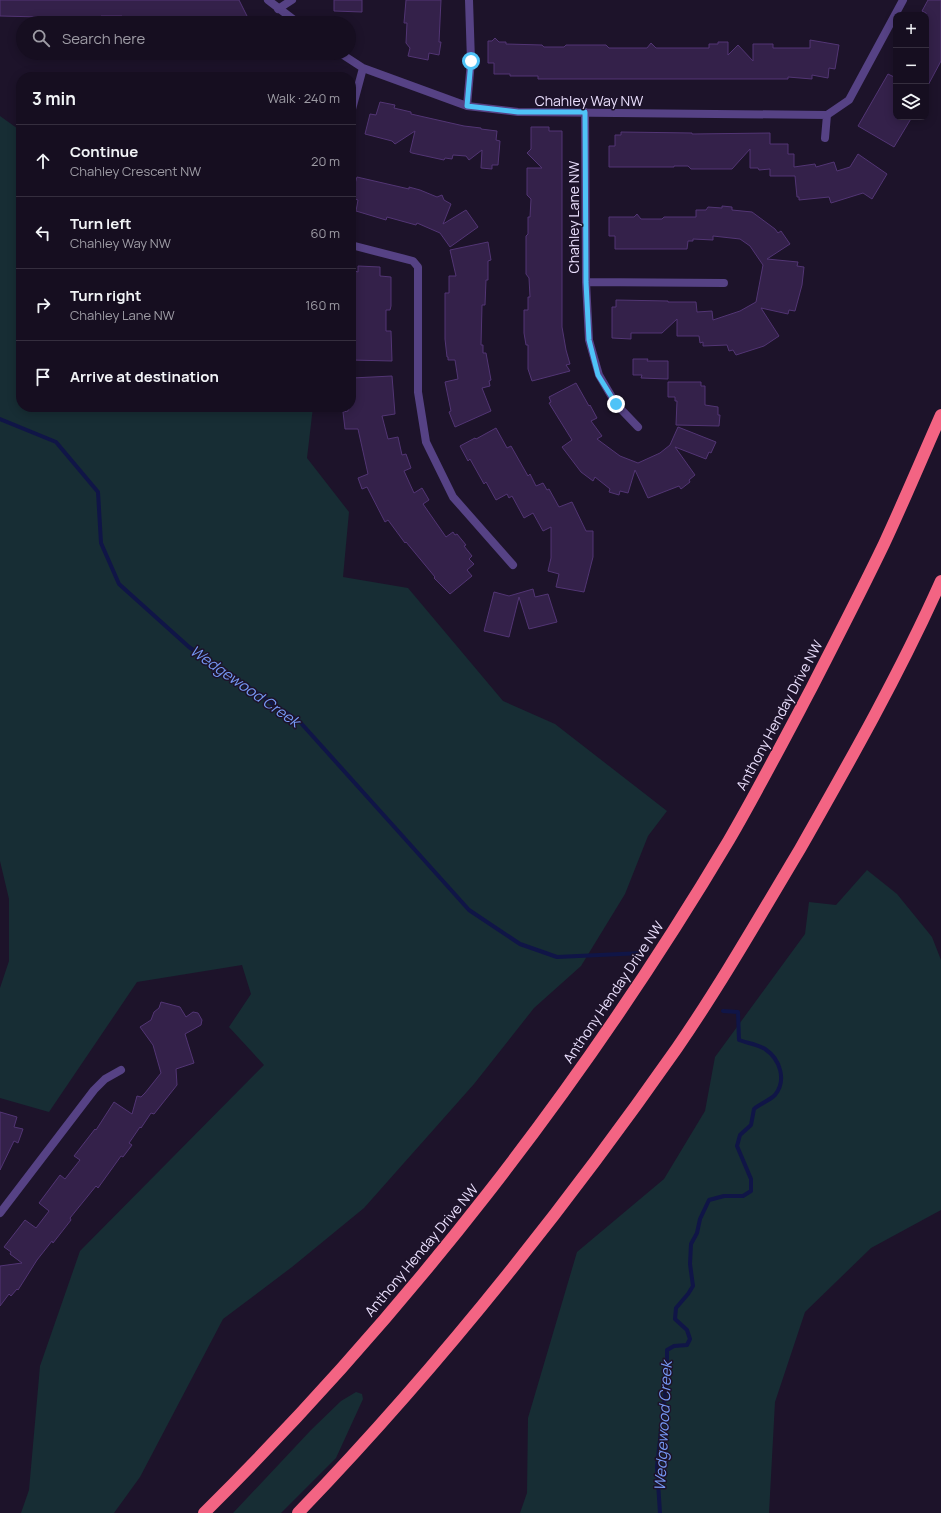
<!DOCTYPE html>
<meta charset="utf-8">
<style>
body{margin:0;font-family:Manrope,sans-serif;background:#1f1729;color:#f1f3f6}
.controls{position:absolute;right:12px;top:12px;display:grid;overflow:hidden;border-radius:8px;box-shadow:0 2px 10px #0003}
.controls button{width:36px;height:36px;display:grid;place-items:center;padding:0;border:0;border-bottom:1px solid #352e3e;background:#160e20;color:#f1f3f6;font:20px sans-serif}
.stop{position:absolute;width:12px;height:12px;margin:-9px;border:3px solid #4fc3f7;border-radius:50%;background:#fff}
.stop.end{background:#4fc3f7;border-color:#fff;box-shadow:0 1px 4px #0008}
.list{margin:0;padding:0;list-style:none}
h2{display:flex;justify-content:space-between;align-items:center;height:52px;margin:0;padding:0 16px;font-size:17px}
h2 small{font-size:13px;font-weight:400;color:#9e9ca5}
.list li{display:grid;grid-template-columns:26px 1fr auto;gap:12px;align-items:center;box-sizing:border-box;height:72px;padding:0 16px;border-top:1px solid #352e3e}
.list b{display:block;font-size:15px;white-space:nowrap}
.list p{margin:0;font-size:13px;white-space:nowrap;color:#9e9ca5}
.list em{font-size:13px;font-style:normal;color:#9e9ca5}
.icon{flex:none;width:22px;height:22px;fill:none;stroke:currentColor;stroke-width:2;stroke-linecap:round;stroke-linejoin:round}
.map{position:relative;flex:none;width:941px;height:1513px;overflow:hidden}
.search{position:absolute;background:#160e20;box-shadow:0 2px 10px #0003;left:16px;top:16px;width:340px;height:44px;display:flex;align-items:center;gap:10px;box-sizing:border-box;padding:0 14px;border-radius:22px;color:#9e9ca5;font-size:15px}
.panel{position:absolute;background:#160e20;box-shadow:0 2px 10px #0003;left:16px;top:72px;width:340px;height:340px;border-radius:16px}
.map>svg:first-child{display:block}
.green{fill:#172d34}
.lines{fill:none;stroke-linecap:round;stroke-linejoin:round}
.stream{stroke:#101547;stroke-width:4}
.building{fill:#34214a;stroke:#523574}
.street{stroke:#564285;stroke-width:8}
.highway{stroke:#f36483;stroke-width:12}
.route{stroke:#4fc3f7;stroke-width:5}
.labels{text-anchor:middle;dominant-baseline:central;stroke-width:3;stroke-linejoin:round;paint-order:stroke}
.street-label{font-size:14px;fill:#eadffd;stroke:#1d132a}
.water-label{font-size:15px;font-style:italic;fill:#7598f4;stroke:#1d132a}
</style>
<div class="map">
<svg width="941" height="1513" viewBox="0 0 941 1513">
<rect width="100%" height="100%" fill="#1d132a"/>
<path class="green" d="M 0,116 L 21,131 L 21,407 L 313,407 L 307,458 L 349,512 L 343,577 L 408,588 L 503,701 L 555,724 L 667,811 L 648,836 L 625,894 L 581,966 L 534,1008 L 474,1084 L 364,1208 L 292,1267 L 223,1319 L 140,1477 L 114,1513 L 21,1513 L 29,1490 L 40,1366 L 80,1251 L 264,1065 L 229,1027 L 251,994 L 242,965 L 137,982 L 49,1112 L 0,1098 L 0,988 L 9,961 L 9,899 L 0,861 Z
M 867,870 L 897,894 L 932,937 L 941,960 L 941,1210 L 871,1248 L 805,1312 L 775,1402 L 769,1513 L 520,1513 L 527,1493 L 528,1418 L 577,1252 L 664,1179 L 705,1111 L 715,1057 L 805,934 L 809,902 L 836,905 Z
M 356,1392 L 362,1394 L 363,1399 L 336,1458 L 281,1513 L 233,1513 L 311,1430 L 341,1401 Z"/>
<g class="lines">
<path class="stream" d="M 0,419 L 56,442 L 98,492 L 101,543 L 119,584 L 189,647 L 300,722 L 469,910 L 520,944 L 557,957 L 642,953
M 660,1513 L 657,1467 L 667,1377 L 667,1350 L 674,1346 L 687,1345 L 690,1339 L 687,1330 L 675,1319 L 676,1308 L 688,1294 L 693,1286 L 690,1264 L 691,1244 L 697,1233 L 700,1219 L 709,1200 L 724,1196 L 743,1196 L 751,1191 L 751,1179 L 737,1146 L 740,1135 L 751,1125 L 754,1109 C 760,1104 770,1100 775,1095 C 787,1080 780,1059 765,1049 C 759,1045 747,1043 739,1040 L 738,1012 L 723,1011"/>
</g>
<path class="building" d="M 0,0 L 239,0 L 249,20 L 243,23 L 207,23 L 206,20 L 200,22 L 198,17 L 163,20 L 163,22 L 126,23 L 126,19 L 122,19 L 122,16 L 101,16 L 101,18 L 78,18 L 78,21 L 51,21 L 51,23 L 40,23 L 41,17 L 0,16 Z
M 334,0 L 362,0 L 362,12 L 334,11 Z
M 406,0 L 441,0 L 439,42 L 441,42 L 439,55 L 429,53 L 428,60 L 408,56 L 410,48 L 406,43 L 407,23 L 404,23 Z
M 928,0 L 941,0 L 941,61 L 926,89 L 926,13 L 922,11 Z
M 495,38 L 499,42 L 506,42 L 506,44 L 542,45 L 544,47 L 564,47 L 566,45 L 606,45 L 609,48 L 647,48 L 651,43 L 656,48 L 709,48 L 709,44 L 718,44 L 718,42 L 728,42 L 728,55 L 738,45 L 753,61 L 753,44 L 773,44 L 773,48 L 810,48 L 810,40 L 839,45 L 835,69 L 829,68 L 828,78 L 812,75 L 812,79 L 788,77 L 788,79 L 538,79 L 538,76 L 510,76 L 510,74 L 494,74 L 494,63 L 488,63 L 488,41 L 492,41 Z
M 888,74 L 896,78 L 896,117 L 912,117 L 894,147 L 858,126 Z
M 380,102 L 395,105 L 394,108 L 411,112 L 411,114 L 464,126 L 481,128 L 481,129 L 497,131 L 496,140 L 500,141 L 498,165 L 492,165 L 492,169 L 481,168 L 482,150 L 469,160 L 466,156 L 453,155 L 452,159 L 445,158 L 444,160 L 412,153 L 410,152 L 415,131 L 395,144 L 392,141 L 365,134 L 370,114 L 376,115 Z
M 531,127 L 549,127 L 549,131 L 562,131 L 562,327 L 566,350 L 570,364 L 566,365 L 570,371 L 532,381 L 528,369 L 528,345 L 526,345 L 524,333 L 524,310 L 528,310 L 528,297 L 530,297 L 529,278 L 526,274 L 526,236 L 528,234 L 528,217 L 530,217 L 531,199 L 527,195 L 527,168 L 542,168 L 527,153 L 531,149 Z
M 621,132 L 692,133 L 692,134 L 770,133 L 770,144 L 788,144 L 788,154 L 794,154 L 794,167 L 815,164 L 816,167 L 834,162 L 837,171 L 850,167 L 858,154 L 887,174 L 872,199 L 863,193 L 831,203 L 829,197 L 799,200 L 799,197 L 797,197 L 795,176 L 770,176 L 770,169 L 759,170 L 758,168 L 750,168 L 750,149 L 732,169 L 691,169 L 688,166 L 674,166 L 674,167 L 609,167 L 609,146 L 615,146 L 615,135 L 621,135 Z
M 357,177 L 409,189 L 409,187 L 420,190 L 437,197 L 442,195 L 444,200 L 451,204 L 443,224 L 466,210 L 478,227 L 450,247 L 440,233 L 417,223 L 416,225 L 387,217 L 386,220 L 356,211 L 358,200 L 351,198 L 351,197 Z
M 722,206 L 732,207 L 732,210 L 752,212 L 775,229 L 778,233 L 781,231 L 790,244 L 767,259 L 798,262 L 797,266 L 804,267 L 802,285 L 795,311 L 789,310 L 788,314 L 761,308 L 779,336 L 764,346 L 736,355 L 733,350 L 729,351 L 727,345 L 703,346 L 703,342 L 700,343 L 699,336 L 677,336 L 677,319 L 662,333 L 631,333 L 631,339 L 612,338 L 612,307 L 616,307 L 616,300 L 668,301 L 668,302 L 696,302 L 697,312 L 712,311 L 713,320 L 740,311 L 756,302 L 763,265 L 750,246 L 740,239 L 713,236 L 713,240 L 693,239 L 693,241 L 688,241 L 687,249 L 615,249 L 615,236 L 609,236 L 609,217 L 634,217 L 637,214 L 641,219 L 662,219 L 664,217 L 696,217 L 696,210 L 706,210 L 708,207 L 722,208 Z
M 488,242 L 491,260 L 488,261 L 488,280 L 486,280 L 485,305 L 482,305 L 481,345 L 483,345 L 483,353 L 486,353 L 491,380 L 489,381 L 490,386 L 482,388 L 491,411 L 455,427 L 449,412 L 451,411 L 445,382 L 458,379 L 455,360 L 448,360 L 448,357 L 447,357 L 445,339 L 445,293 L 449,293 L 449,276 L 456,276 L 450,250 Z
M 358,266 L 380,267 L 380,276 L 391,277 L 391,306 L 390,310 L 386,310 L 386,331 L 391,331 L 392,361 L 351,360 L 351,328 L 353,328 L 353,320 L 355,320 L 355,271 L 358,272 Z
M 633,359 L 648,359 L 647,361 L 668,361 L 668,379 L 641,378 L 642,375 L 633,375 Z
M 392,376 L 395,414 L 382,416 L 388,439 L 398,437 L 402,455 L 406,454 L 411,468 L 404,471 L 414,493 L 422,488 L 429,500 L 423,504 L 446,537 L 453,532 L 455,535 L 457,534 L 466,545 L 464,546 L 472,556 L 469,559 L 474,564 L 467,570 L 472,576 L 450,594 L 434,578 L 435,577 L 406,542 L 405,543 L 388,520 L 385,522 L 367,487 L 362,489 L 358,478 L 368,474 L 358,429 L 345,429 L 343,412 L 348,411 L 348,407 L 351,407 L 352,378 Z
M 668,382 L 701,382 L 701,386 L 705,386 L 705,405 L 718,407 L 718,415 L 720,415 L 719,426 L 676,425 L 677,401 L 675,401 L 675,397 L 668,397 Z
M 576,383 L 589,406 L 590,405 L 597,418 L 591,421 L 602,436 L 597,439 L 620,456 L 638,463 L 660,453 L 670,445 L 678,427 L 716,442 L 711,453 L 709,452 L 706,459 L 675,447 L 695,475 L 689,480 L 690,482 L 681,489 L 679,486 L 648,498 L 635,470 L 628,493 L 620,491 L 619,495 L 609,492 L 610,489 L 595,477 L 593,481 L 581,472 L 562,447 L 572,440 L 549,403 L 551,402 L 549,397 Z
M 496,428 L 507,448 L 511,446 L 528,476 L 530,474 L 536,486 L 543,483 L 547,490 L 549,489 L 559,507 L 572,502 L 586,531 L 593,531 L 593,557 L 584,592 L 556,587 L 559,574 L 548,571 L 551,558 L 551,527 L 543,531 L 533,513 L 524,518 L 512,496 L 509,498 L 507,494 L 496,500 L 486,482 L 484,484 L 470,459 L 468,461 L 460,446 L 475,438 L 476,439 Z
M 533,589 L 535,597 L 548,594 L 557,622 L 529,629 L 519,597 L 509,637 L 484,631 L 494,592 L 509,596 Z
M 161,1002 L 180,1007 L 186,1017 L 193,1012 L 198,1013 L 202,1020 L 201,1025 L 185,1034 L 194,1063 L 176,1069 L 177,1085 L 154,1114 L 151,1113 L 141,1128 L 140,1127 L 129,1143 L 132,1145 L 123,1157 L 121,1156 L 98,1188 L 96,1186 L 70,1218 L 71,1220 L 53,1243 L 52,1241 L 37,1260 L 18,1290 L 17,1289 L 11,1296 L 9,1294 L 0,1306 L 0,1266 L 22,1263 L 10,1254 L 11,1252 L 4,1247 L 25,1220 L 36,1228 L 49,1211 L 39,1203 L 60,1175 L 65,1179 L 80,1160 L 74,1156 L 95,1129 L 96,1130 L 114,1102 L 132,1114 L 137,1096 L 141,1097 L 145,1093 L 161,1073 L 153,1045 L 140,1027 L 151,1020 L 154,1012 L 159,1008 Z
M 0,1112 L 17,1117 L 14,1127 L 23,1129 L 18,1143 L 14,1141 L 0,1170 Z"/>
<g class="lines">
<path class="street" d="M 268,0 L 298,23
M 278,9 L 292,0
M 340,53 L 363,68 L 467,106 L 518,112 L 827,115
M 467,106 L 471,61 L 469,0
M 585,112 L 586,282 L 589,340 L 599,375 L 616,404 L 638,427
M 351,113 L 363,68
M 827,115 L 849,100 L 903,0
M 825,138 L 827,115
M 351,245 L 413,261 L 418,267 L 418,392 L 426,442 L 453,497 L 513,565
M 586,282 L 724,283
M 0,1213 L 94,1090 L 105,1079 L 121,1070"/>
<path class="highway" d="M 204,1513 C 406,1313 584,1084 729,840 C 758,790 785,738 812,687 C 836,640 861,592 884,544 C 904,501 922,458 941,415
M 298,1513 C 437,1369 562,1212 677,1048 C 721,984 760,916 800,849 C 850,761 900,673 941,581"/>
</g>
<g class="lines">
<path class="route" d="M 471,61 L 467,106 L 518,112 L 585,112 L 586,282 L 589,340 L 598,375 L 616,404"/>
</g>
<g class="labels">
<g class="street-label">
<text x="589" y="100">Chahley Way NW</text>
<text transform="translate(573 217) rotate(-90)">Chahley Lane NW</text>
<text transform="translate(779 715) rotate(-62)">Anthony Henday Drive NW</text>
<text transform="translate(613 992) rotate(-56)">Anthony Henday Drive NW</text>
<text transform="translate(421 1250) rotate(-50)">Anthony Henday Drive NW</text>
</g>
<g class="water-label">
<text transform="translate(245 686) rotate(35)">Wedgewood Creek</text>
<text transform="translate(663 1426) rotate(-87)">Wedgewood Creek</text>
</g>
</g>
</svg>
<div class="controls">
<button>+</button>
<button>−</button>
<button><svg class="icon" aria-label="layers" viewBox="0 0 24 24"><path d="M12 4l9 5-9 5-9-5zM3 14l9 5 9-5"/></svg></button>
</div>
<div class="stop" style="left:471px;top:61px"></div>
<div class="stop end" style="left:616px;top:404px"></div>
<div class="search"><svg class="icon" aria-label="search" viewBox="0 0 24 24"><circle cx="10" cy="10" r="6"/><path d="M15 15l6 6"/></svg>Search here</div>
<section class="panel">
<h2>3 min<small>Walk · 240 m</small></h2>
<ul class="list">
<li><svg class="icon" aria-label="ahead" viewBox="0 0 24 24"><path d="M12 20V5M6 11l6-6 6 6"/></svg><div><b>Continue</b><p>Chahley Crescent NW</p></div><em>20 m</em></li>
<li><svg class="icon" aria-label="left" viewBox="0 0 24 24"><path d="M17 20v-9H6M10 6l-5 5 5 5"/></svg><div><b>Turn left</b><p>Chahley Way NW</p></div><em>60 m</em></li>
<li><svg class="icon" aria-label="right" viewBox="0 0 24 24"><path d="M7 20v-9h11M14 6l5 5-5 5"/></svg><div><b>Turn right</b><p>Chahley Lane NW</p></div><em>160 m</em></li>
<li><svg class="icon" aria-label="arrive" viewBox="0 0 24 24"><path d="M6 21V4h12l-3 4 3 4H6"/></svg><div><b>Arrive at destination</b></div></li>
</ul>
</section>
</div>
